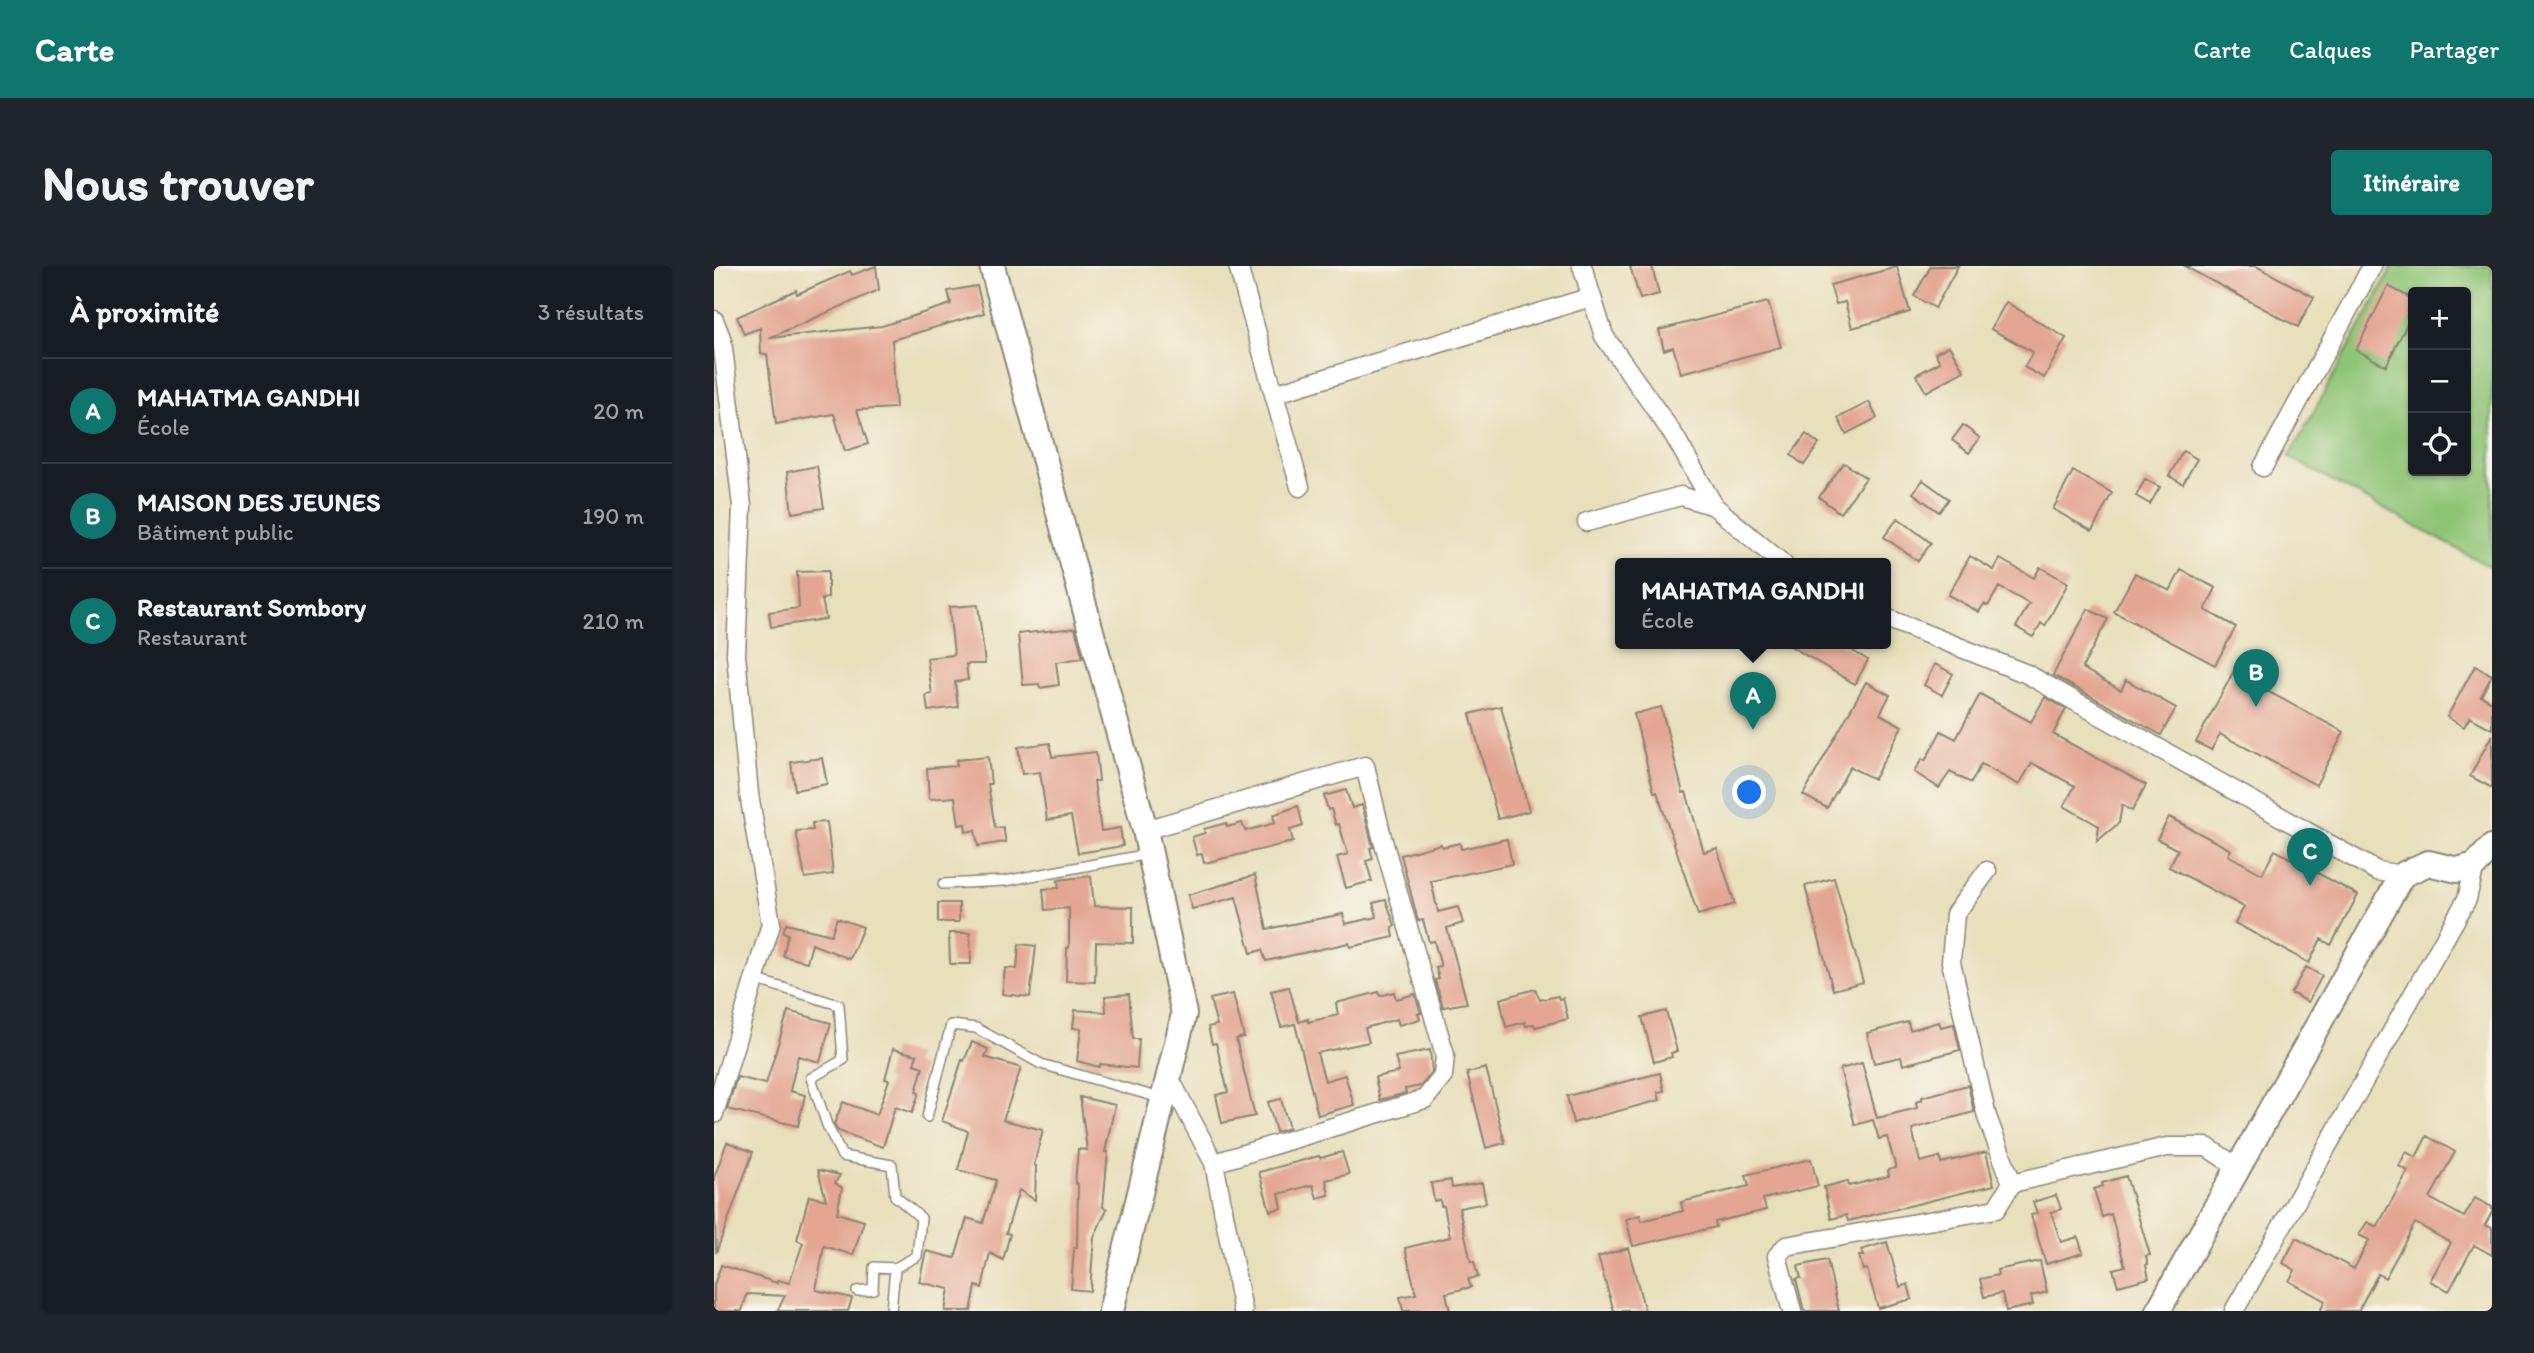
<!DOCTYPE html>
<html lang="fr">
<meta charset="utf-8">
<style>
body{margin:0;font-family:Itim,sans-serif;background:#20242c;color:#f1f3f6}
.controls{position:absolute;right:21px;top:21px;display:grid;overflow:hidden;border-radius:7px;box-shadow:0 2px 5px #0004}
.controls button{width:63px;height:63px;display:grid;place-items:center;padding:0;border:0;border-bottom:2px solid #363941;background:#171b24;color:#f1f3f6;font:35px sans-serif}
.you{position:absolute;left:1036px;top:527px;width:24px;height:24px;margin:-18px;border:5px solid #fff;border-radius:50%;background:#1a73e8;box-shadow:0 0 0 10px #1a73e833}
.badge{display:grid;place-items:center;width:46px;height:46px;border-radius:50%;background:#0f766e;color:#fff;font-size:23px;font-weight:700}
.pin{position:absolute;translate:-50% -58px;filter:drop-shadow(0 2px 4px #0008)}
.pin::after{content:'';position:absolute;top:37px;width:24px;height:21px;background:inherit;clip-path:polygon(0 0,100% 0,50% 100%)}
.popup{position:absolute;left:901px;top:292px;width:276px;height:91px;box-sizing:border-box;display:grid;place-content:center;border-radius:7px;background:#171b24;filter:drop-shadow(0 2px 5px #0005);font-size:23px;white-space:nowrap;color:#9ea1a6}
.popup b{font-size:26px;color:#f1f3f6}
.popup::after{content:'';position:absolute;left:50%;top:100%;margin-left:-14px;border:14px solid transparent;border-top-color:#171b24}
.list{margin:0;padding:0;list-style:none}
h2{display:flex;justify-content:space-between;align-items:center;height:91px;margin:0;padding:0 28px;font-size:30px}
h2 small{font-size:23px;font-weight:400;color:#9ea1a6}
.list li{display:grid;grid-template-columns:46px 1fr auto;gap:21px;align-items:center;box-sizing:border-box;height:105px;padding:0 28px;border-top:2px solid #363941}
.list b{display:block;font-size:26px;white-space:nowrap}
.list p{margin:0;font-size:23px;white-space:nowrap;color:#9ea1a6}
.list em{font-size:23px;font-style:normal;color:#9ea1a6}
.icon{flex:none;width:38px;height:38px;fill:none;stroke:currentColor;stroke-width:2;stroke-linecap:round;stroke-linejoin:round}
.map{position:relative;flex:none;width:1778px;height:1045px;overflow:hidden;border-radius:7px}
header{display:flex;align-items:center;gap:42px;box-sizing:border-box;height:98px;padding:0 35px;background:#0f766e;color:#fff}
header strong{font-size:33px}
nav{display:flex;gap:38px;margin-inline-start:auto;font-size:24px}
.intro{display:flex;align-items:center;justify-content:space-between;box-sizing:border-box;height:168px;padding:0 42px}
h1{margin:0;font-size:49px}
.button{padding:18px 32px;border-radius:7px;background:#0f766e;color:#fff;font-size:24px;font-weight:700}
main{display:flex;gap:42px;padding:0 42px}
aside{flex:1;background:#171b24;border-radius:7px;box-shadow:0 2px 5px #0004}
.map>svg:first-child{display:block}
.green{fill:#8ec476;stroke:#5c7850;stroke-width:2;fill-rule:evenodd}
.building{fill:#e4a693}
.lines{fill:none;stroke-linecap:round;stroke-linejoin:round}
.service-casing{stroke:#8a8573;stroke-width:12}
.minor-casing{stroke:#8a8573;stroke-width:21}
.secondary-casing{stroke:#8a8573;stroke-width:28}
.service{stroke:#fff;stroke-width:9}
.minor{stroke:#fff;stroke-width:18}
.secondary{stroke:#fff;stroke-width:24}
</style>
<header>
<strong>Carte</strong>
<nav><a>Carte</a><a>Calques</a><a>Partager</a></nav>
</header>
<div class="intro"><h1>Nous trouver</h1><a class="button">Itinéraire</a></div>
<main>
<aside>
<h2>À proximité<small>3 résultats</small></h2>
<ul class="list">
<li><span class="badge">A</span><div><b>MAHATMA GANDHI</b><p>École</p></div><em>20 m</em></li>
<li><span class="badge">B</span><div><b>MAISON DES JEUNES</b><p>Bâtiment public</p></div><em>190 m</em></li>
<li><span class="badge">C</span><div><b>Restaurant Sombory</b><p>Restaurant</p></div><em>210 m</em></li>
</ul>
</aside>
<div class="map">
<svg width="1778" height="1045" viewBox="0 0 1778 1045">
<rect width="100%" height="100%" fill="#f7f3e8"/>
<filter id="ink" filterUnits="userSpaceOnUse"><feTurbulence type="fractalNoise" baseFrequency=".0143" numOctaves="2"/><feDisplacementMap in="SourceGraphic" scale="14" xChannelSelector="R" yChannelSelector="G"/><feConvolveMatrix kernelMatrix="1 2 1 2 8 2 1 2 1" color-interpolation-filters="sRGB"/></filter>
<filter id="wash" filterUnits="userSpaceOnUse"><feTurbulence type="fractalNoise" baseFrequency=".00686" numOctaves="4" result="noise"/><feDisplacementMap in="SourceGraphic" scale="28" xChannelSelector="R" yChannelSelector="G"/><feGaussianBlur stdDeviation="1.57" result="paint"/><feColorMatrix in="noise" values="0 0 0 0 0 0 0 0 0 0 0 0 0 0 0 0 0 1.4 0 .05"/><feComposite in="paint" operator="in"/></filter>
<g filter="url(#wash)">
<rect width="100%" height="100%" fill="#e8dfbb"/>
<path class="green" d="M 1679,0 L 1778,0 L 1778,302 L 1575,191 ZM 1699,26 L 1752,26 L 1752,205 L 1699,205 Z"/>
<g id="blocks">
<path class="building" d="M 162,0 L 165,24 L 55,72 L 168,60 L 237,38 L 234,25 L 263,20 L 270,47 L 178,74 L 182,142 L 143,144 L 154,178 L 131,185 L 120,148 L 62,158 L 53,88 L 47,88 L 46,62 L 30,68 L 23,51 L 82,24 L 83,28 L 136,5 L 138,9 Z
M 916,0 L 938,0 L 945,28 L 926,33 Z
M 1217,0 L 1244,0 L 1221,42 L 1200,30 Z
M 1470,0 L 1542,0 L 1600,31 L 1584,61 Z
M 1183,1 L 1196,46 L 1138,62 L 1131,36 L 1122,38 L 1116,19 Z
M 1674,20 L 1699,33 L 1699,46 L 1672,100 L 1642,84 Z
M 1054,36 L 1067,81 L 967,107 L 959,81 L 950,84 L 945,64 Z
M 1292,36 L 1352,72 L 1330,112 L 1310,101 L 1319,86 L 1277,63 Z
M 1235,80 L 1250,105 L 1212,126 L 1202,109 L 1226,96 L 1221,87 Z
M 1155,136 L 1163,152 L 1132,168 L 1124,152 Z
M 1249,159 L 1266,172 L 1255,187 L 1238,174 Z
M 1092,168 L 1105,178 L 1090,199 L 1077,189 Z
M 1469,185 L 1483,193 L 1469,218 L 1455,210 Z
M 1130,197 L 1152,212 L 1126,247 L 1105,231 Z
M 103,200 L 110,242 L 78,247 L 73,206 Z
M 1359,205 L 1398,227 L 1378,265 L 1339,243 Z
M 1431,213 L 1446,221 L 1436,238 L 1422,230 Z
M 1209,214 L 1235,233 L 1225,246 L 1199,227 Z
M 1184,252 L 1217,277 L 1204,295 L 1170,271 Z
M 1256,290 L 1280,304 L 1286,293 L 1320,312 L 1326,301 L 1354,317 L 1331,360 L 1327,357 L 1319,371 L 1302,361 L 1315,338 L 1285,321 L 1274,340 L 1270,338 L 1265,346 L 1234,329 Z
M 1467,304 L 1502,322 L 1491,344 L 1522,361 L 1501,399 L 1400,346 L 1421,307 L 1456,325 Z
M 114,305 L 114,332 L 108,333 L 112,353 L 57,361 L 55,346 L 85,342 L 83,306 Z
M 264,339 L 271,398 L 252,398 L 254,414 L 241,416 L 244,441 L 214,445 L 212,429 L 218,428 L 213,392 L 240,389 L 235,341 Z
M 1374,343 L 1394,353 L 1368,402 L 1407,424 L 1412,414 L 1462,442 L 1447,469 L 1339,409 Z
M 361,362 L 369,392 L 342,396 L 345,419 L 326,422 L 325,418 L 309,419 L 304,368 Z
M 1073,378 L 1127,378 L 1154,394 L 1141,418 Z
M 1524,397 L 1541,406 L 1536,416 L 1630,466 L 1602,519 L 1506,468 L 1497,484 L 1482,476 Z
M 1221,398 L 1239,408 L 1228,429 L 1210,419 Z
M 1761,400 L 1778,409 L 1767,430 L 1778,436 L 1778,463 L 1756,451 L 1750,461 L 1733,451 Z
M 1152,416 L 1176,429 L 1166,448 L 1188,460 L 1160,513 L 1136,501 L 1113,542 L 1089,529 Z
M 1266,428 L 1317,456 L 1331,431 L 1352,443 L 1339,468 L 1432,519 L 1418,545 L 1408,539 L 1405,557 L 1383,575 L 1385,560 L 1350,540 L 1361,520 L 1318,497 L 1305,519 L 1267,498 L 1257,517 L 1236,506 L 1225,522 L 1200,506 L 1208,493 L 1211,495 L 1227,465 L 1242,473 Z
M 787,440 L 815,545 L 784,553 L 756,448 Z
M 947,441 L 969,527 L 972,526 L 990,586 L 1003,582 L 1021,638 L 984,649 L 943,526 L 940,526 L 920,448 Z
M 1778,469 L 1778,522 L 1756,510 Z
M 336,477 L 338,491 L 382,486 L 385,515 L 380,515 L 387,565 L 406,562 L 409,580 L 364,587 L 357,550 L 333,554 L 326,506 L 308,508 L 304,481 Z
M 274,491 L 277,518 L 274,518 L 281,562 L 289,561 L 292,576 L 264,580 L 261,564 L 252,566 L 251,558 L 245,559 L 241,531 L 215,533 L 213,502 L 243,500 L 242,494 Z
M 108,492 L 113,518 L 81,524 L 77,496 Z
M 632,524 L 638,542 L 648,539 L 659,581 L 656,582 L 659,593 L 652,595 L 658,615 L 632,622 L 623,591 L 634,588 L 625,558 L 622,559 L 617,543 L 614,544 L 610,530 Z
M 584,540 L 589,560 L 576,564 L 579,576 L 490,597 L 488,588 L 483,589 L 478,571 L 491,567 L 490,563 L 512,557 L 513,561 L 528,557 L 531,565 L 561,557 L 559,549 Z
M 1455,551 L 1517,584 L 1514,589 L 1548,608 L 1561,584 L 1644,629 L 1617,679 L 1607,673 L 1595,697 L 1521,657 L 1530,641 L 1455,601 L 1464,584 L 1443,573 Z
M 113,556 L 119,608 L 91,612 L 82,565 L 99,564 L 98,557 Z
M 793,573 L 798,598 L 717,615 L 724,646 L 744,641 L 749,657 L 733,662 L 753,737 L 729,741 L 721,714 L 725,713 L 722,702 L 727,701 L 720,675 L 715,676 L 709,654 L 704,655 L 687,589 L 727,578 L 728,581 L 746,577 L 747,583 Z
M 541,609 L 553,663 L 629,648 L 631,658 L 663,651 L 659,637 L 672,634 L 681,660 L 678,661 L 680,671 L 636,681 L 635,677 L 552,695 L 548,684 L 537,687 L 522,631 L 478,643 L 474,629 Z
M 377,610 L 380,640 L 419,641 L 419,677 L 382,676 L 381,716 L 352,715 L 353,682 L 355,682 L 355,642 L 331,644 L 329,623 L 345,622 L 344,614 Z
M 1120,612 L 1149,716 L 1119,724 L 1091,620 Z
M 224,637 L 245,637 L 245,656 L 224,656 Z
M 123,652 L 149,661 L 136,693 L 98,678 L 93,696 L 69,690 L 74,668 L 69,666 L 72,658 L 117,669 Z
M 235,667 L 256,667 L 257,698 L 236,698 Z
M 305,678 L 322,680 L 316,731 L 288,728 L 291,702 L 303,703 Z
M 1592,701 L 1608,710 L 1594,736 L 1577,727 Z
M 575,721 L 585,756 L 594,753 L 594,756 L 624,749 L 622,737 L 665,726 L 666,730 L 680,726 L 682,733 L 701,728 L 707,747 L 704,747 L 706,753 L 685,759 L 683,753 L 651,762 L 655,776 L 603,787 L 611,815 L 631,809 L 640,839 L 604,849 L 581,758 L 567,761 L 557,725 Z
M 821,723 L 826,734 L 844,730 L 845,733 L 849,732 L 854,753 L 821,761 L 820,758 L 812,760 L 811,756 L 792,761 L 786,733 Z
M 415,728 L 419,773 L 425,773 L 423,802 L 386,798 L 385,801 L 363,795 L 367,763 L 359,762 L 361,744 L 392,746 L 391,730 Z
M 519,728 L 530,771 L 522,773 L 541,850 L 508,857 L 502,829 L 514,826 L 502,777 L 498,778 L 494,761 L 503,759 L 496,733 Z
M 74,745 L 117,757 L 106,796 L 84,790 L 76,825 L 91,829 L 84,860 L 13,843 L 23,811 L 52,818 Z
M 952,745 L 963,785 L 957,787 L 958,791 L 940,796 L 928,751 Z
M 1194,756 L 1196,764 L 1225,756 L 1227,761 L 1240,758 L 1246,784 L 1189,799 L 1187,791 L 1160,797 L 1153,767 Z
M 258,776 L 274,783 L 271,791 L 307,802 L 289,854 L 329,864 L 320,899 L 322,900 L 321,934 L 305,924 L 292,967 L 296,968 L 289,994 L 276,987 L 268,1022 L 262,1020 L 257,1045 L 231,1045 L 235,1023 L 205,1016 L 212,985 L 241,992 L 253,952 L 269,957 L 282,914 L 244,904 L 254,865 L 228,855 L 248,794 L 250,795 Z
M 179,783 L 203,789 L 200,798 L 209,801 L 202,826 L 205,827 L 198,847 L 181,841 L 169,881 L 124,865 L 120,858 L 129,836 L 163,849 L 175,814 L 171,813 Z
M 716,784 L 718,806 L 707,820 L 691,823 L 692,827 L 666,834 L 661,811 L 685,806 L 681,791 Z
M 1148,797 L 1163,852 L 1203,842 L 1202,836 L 1208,834 L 1208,831 L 1254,819 L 1260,846 L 1198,863 L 1206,896 L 1226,891 L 1227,897 L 1272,886 L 1280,919 L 1134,955 L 1132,949 L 1117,953 L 1110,921 L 1134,915 L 1135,920 L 1175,910 L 1174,904 L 1182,902 L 1173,871 L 1165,873 L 1159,854 L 1141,859 L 1126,803 Z
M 772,802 L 791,877 L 772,882 L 753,807 Z
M 946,807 L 950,825 L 944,826 L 946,834 L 859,857 L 853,830 Z
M 366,831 L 401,839 L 391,886 L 394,886 L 389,941 L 393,943 L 380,971 L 376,1025 L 357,1023 L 360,982 L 363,982 L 364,918 L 361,917 L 364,883 L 373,884 Z
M 567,833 L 575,862 L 562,866 L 554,836 Z
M 1713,870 L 1741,886 L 1716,932 L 1750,951 L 1761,932 L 1778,941 L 1778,946 L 1771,959 L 1778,962 L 1778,989 L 1760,979 L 1735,1025 L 1716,1015 L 1737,977 L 1701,957 L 1671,1012 L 1664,1008 L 1644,1045 L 1606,1045 L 1611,1035 L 1575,1015 L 1581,1004 L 1569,997 L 1582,972 L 1640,1003 L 1655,974 L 1645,969 L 1653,956 L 1663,961 L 1694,905 L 1685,900 L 1692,886 L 1702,891 Z
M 13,876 L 39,886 L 2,987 L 0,912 Z
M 628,886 L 635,908 L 612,914 L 615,929 L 603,932 L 599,919 L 590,921 L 565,928 L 568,942 L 556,945 L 545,906 L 605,890 L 606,892 Z
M 1097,893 L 1104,920 L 1049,933 L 1052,944 L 1001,956 L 1002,961 L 919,980 L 912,953 L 926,949 L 927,955 L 969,945 L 967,936 L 1035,920 L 1032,909 Z
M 104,904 L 126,909 L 121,917 L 128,922 L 123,947 L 150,955 L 139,989 L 110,980 L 102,1024 L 138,1032 L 134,1045 L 63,1045 L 71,1030 L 33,1028 L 28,1045 L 0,1045 L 0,1019 L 7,999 L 63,1017 L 64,1014 L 75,1017 L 89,977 L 83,974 L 95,930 L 112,934 Z
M 1412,910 L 1436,989 L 1432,990 L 1434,998 L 1432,999 L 1435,1012 L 1404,1020 L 1399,1003 L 1411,1000 L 1397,948 L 1388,951 L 1380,923 L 1389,920 L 1388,917 Z
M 737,914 L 738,922 L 768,917 L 772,937 L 745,942 L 757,996 L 760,996 L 764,1011 L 754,1013 L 757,1021 L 732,1027 L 736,1045 L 689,1045 L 686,1031 L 702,1028 L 691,982 L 736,971 L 730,940 L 727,940 L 726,934 L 720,935 L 717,917 Z
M 1342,929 L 1347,943 L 1337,946 L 1347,976 L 1364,971 L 1369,987 L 1332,998 L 1317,949 L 1323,947 L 1319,936 Z
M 1173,976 L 1186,1021 L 1194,1018 L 1198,1033 L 1164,1042 L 1153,1003 L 1149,1004 L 1145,990 L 1149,990 L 1147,984 Z
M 914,982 L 931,1045 L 900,1045 L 884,991 Z
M 1113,994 L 1125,1045 L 1090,1045 L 1082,1013 L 1087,1012 L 1084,1000 Z
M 1326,995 L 1333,1026 L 1317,1030 L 1319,1039 L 1292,1045 L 1288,1027 L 1270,1031 L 1266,1013 L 1284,1009 L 1283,1004 Z"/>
</g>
</g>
<g filter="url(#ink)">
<use href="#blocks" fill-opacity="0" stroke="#8a8573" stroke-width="2"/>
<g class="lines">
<g class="service-casing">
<path id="service" d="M 229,618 L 291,615 L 435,588
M 40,713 L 125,739 L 129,794 L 97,812 L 113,859 L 128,890 L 178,899 L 181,930 L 207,952 L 203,990 L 181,1002 L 177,1045
M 213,851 L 237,759 L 262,762 L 327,798 L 446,832
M 143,1025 L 159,1023 L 160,1001 L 181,1002"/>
</g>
<g class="minor-casing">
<path id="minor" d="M 524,0 L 586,221
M 868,0 L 890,70 L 961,171 L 1000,240
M 0,54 L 8,74 L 28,240 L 22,389 L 35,528 L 57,658 L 0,848
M 560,128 L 877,31
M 1549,201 L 1658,0
M 873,256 L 967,230 L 1000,240 L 1069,298
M 1172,352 L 1313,408 L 1663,605 L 1688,609
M 431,564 L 651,500 L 669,575 L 731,789 L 729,810 L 711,833 L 500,897
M 1273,605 L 1241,648 L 1237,696 L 1273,851 L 1298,917
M 456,813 L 500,897 L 529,1045
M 1078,1045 L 1063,990 L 1072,980 L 1282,943 L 1298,917 L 1453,881 L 1493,881 L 1523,901
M 1520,1045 L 1753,633 L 1761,599"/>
</g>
<g class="secondary-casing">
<path id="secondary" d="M 278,0 L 431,564 L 470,748 L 397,1045
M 1444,1045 L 1688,609 L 1714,597 L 1744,604 L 1761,599 L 1778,581"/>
</g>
<use href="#service" class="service"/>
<use href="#minor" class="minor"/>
<use href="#secondary" class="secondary"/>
</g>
</g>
</svg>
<div class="controls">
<button>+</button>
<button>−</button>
<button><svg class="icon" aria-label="locate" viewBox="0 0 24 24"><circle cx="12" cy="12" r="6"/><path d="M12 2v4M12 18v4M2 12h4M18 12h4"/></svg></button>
</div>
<div class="you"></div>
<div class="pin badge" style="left:1039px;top:464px">A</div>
<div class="popup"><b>MAHATMA GANDHI</b>École</div>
<div class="pin badge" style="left:1542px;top:441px">B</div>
<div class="pin badge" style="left:1596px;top:620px">C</div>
</div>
</main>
